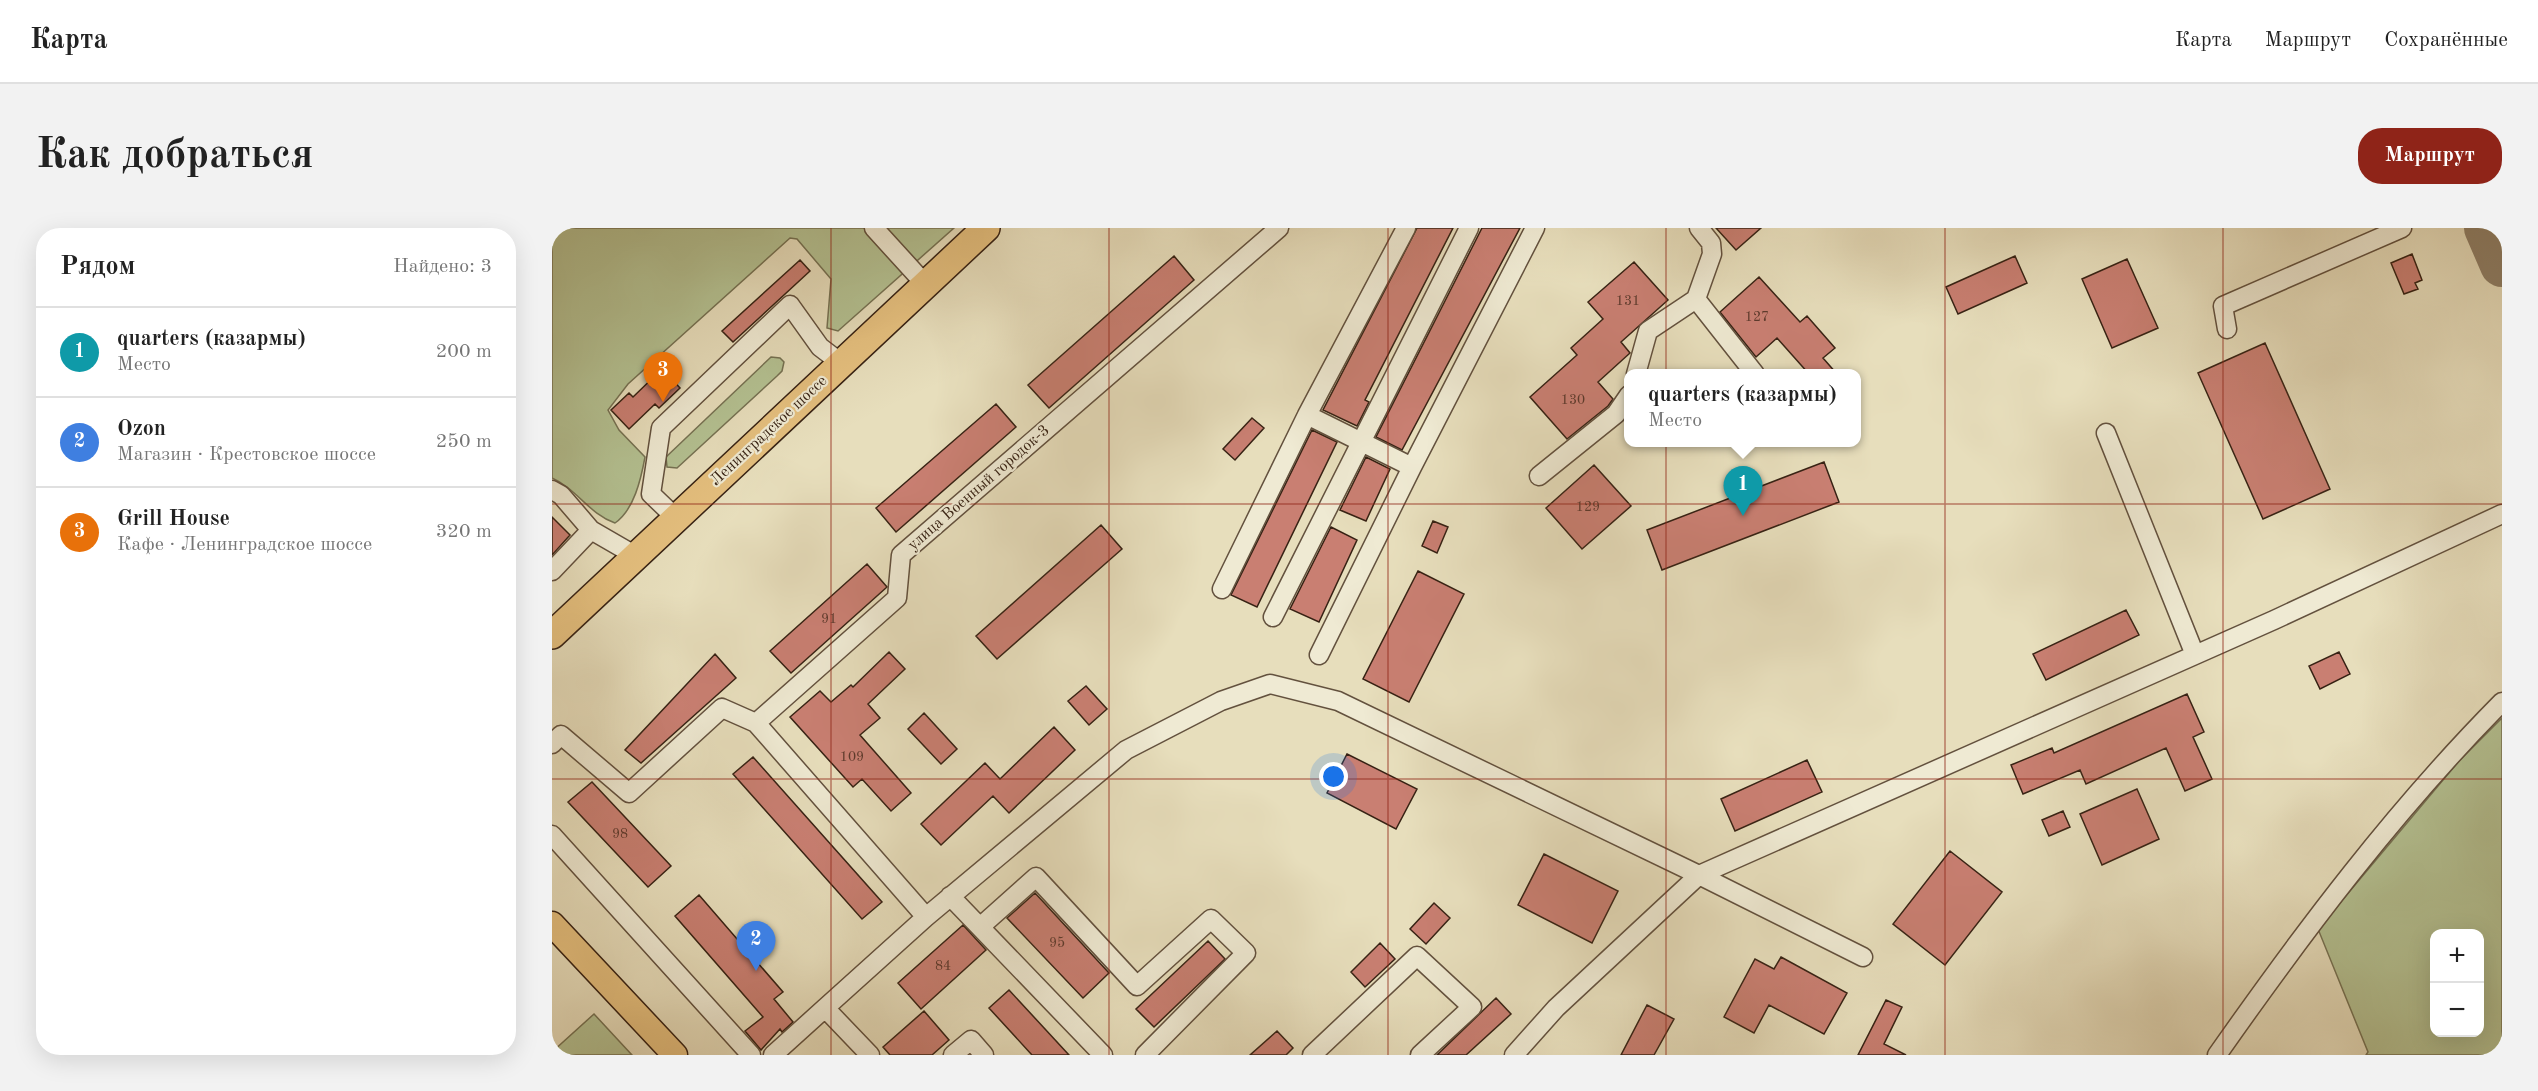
<!DOCTYPE html>
<html lang="ru">
<meta charset="utf-8">
<style>
body{margin:0;font-family:"Old Standard TT",serif;background:#f2f2f2;color:#222}
.controls{position:absolute;right:18px;bottom:18px;display:grid;overflow:hidden;border-radius:12px;box-shadow:0 6px 24px #0002}
.controls button{width:54px;height:54px;display:grid;place-items:center;padding:0;border:0;border-bottom:2px solid #e0e0e0;background:#fff;color:#222;font:30px sans-serif}
.you{position:absolute;left:782px;top:549px;width:21px;height:21px;margin:-15px;border:4px solid #fff;border-radius:50%;background:#1a73e8;box-shadow:0 0 0 9px #1a73e833}
.badge{display:grid;place-items:center;width:39px;height:39px;border-radius:50%;background:#8f2418;color:#fff;font-size:20px;font-weight:700}
.pin{position:absolute;translate:-50% -50px;filter:drop-shadow(0 2px 3px #0008)}
.pin::after{content:'';position:absolute;top:32px;width:21px;height:18px;background:inherit;clip-path:polygon(0 0,100% 0,50% 100%)}
.popup{position:absolute;left:1072px;top:141px;width:237px;height:78px;box-sizing:border-box;display:grid;place-content:center;border-radius:12px;background:#fff;filter:drop-shadow(0 2px 4px #0005);font-size:20px;white-space:nowrap;color:#767676}
.popup b{font-size:22px;color:#222}
.popup::after{content:'';position:absolute;left:50%;top:100%;margin-left:-12px;border:12px solid transparent;border-top-color:#fff}
.list{margin:0;padding:0;list-style:none}
h2{display:flex;justify-content:space-between;align-items:center;height:78px;margin:0;padding:0 24px;font-size:26px}
h2 small{font-size:20px;font-weight:400;color:#767676}
.list li{display:grid;grid-template-columns:39px 1fr auto;gap:18px;align-items:center;box-sizing:border-box;height:90px;padding:0 24px;border-top:2px solid #e0e0e0}
.list b{display:block;font-size:22px;white-space:nowrap}
.list p{margin:0;font-size:20px;white-space:nowrap;color:#767676}
.list em{font-size:20px;font-style:normal;color:#767676}
.map{position:relative;flex:none;width:1950px;height:827px;overflow:hidden;border-radius:24px}
header{display:flex;align-items:center;gap:36px;box-sizing:border-box;height:84px;padding:0 30px;background:#fff;border-bottom:2px solid #e0e0e0}
header strong{font-size:28px}
nav{display:flex;gap:33px;margin-inline-start:auto;font-size:21px}
.intro{display:flex;align-items:center;justify-content:space-between;box-sizing:border-box;height:144px;padding:0 36px}
h1{margin:0;font-size:42px}
.button{padding:15px 27px;border-radius:24px;background:#8f2418;color:#fff;font-size:21px;font-weight:700}
main{display:flex;gap:36px;padding:0 36px}
aside{flex:1;background:#fff;border-radius:24px;box-shadow:0 6px 24px #0002}
.map>svg:first-child{display:block}
.green{fill:#b4c192;stroke:#767253;stroke-width:1.5;fill-rule:evenodd}
.lines{fill:none;stroke-linecap:round;stroke-linejoin:round}
.taxiway{stroke:#8f8068;stroke-width:44}
.building{fill:#c97f72;stroke:#372214;stroke-width:1.5}
.minor-casing{stroke:#63513e;stroke-width:21}
.major-casing{stroke:#372214;stroke-width:27}
.highway-casing{stroke:#372214;stroke-width:30}
.minor{stroke:#efead3;stroke-width:18}
.major{stroke:#e4bf7e;stroke-width:24}
.highway{stroke:#e4bf7e;stroke-width:27}
.grid{fill:none;stroke:#8f2418;stroke-width:1.5;stroke-opacity:0.55}
.labels{text-anchor:middle;dominant-baseline:central;stroke-width:4.5;stroke-linejoin:round;paint-order:stroke}
.number-label{font-size:14px;fill:#5c392c}
.street-label{font-size:16px;fill:#372214;stroke:#efead3}
</style>
<header>
<strong>Карта</strong>
<nav><a>Карта</a><a>Маршрут</a><a>Сохранённые</a></nav>
</header>
<div class="intro"><h1>Как добраться</h1><a class="button">Маршрут</a></div>
<main>
<aside>
<h2>Рядом<small>Найдено: 3</small></h2>
<ul class="list">
<li><span class="badge" style="background:#0f9aa8">1</span><div><b>quarters (казармы)</b><p>Место</p></div><em>200 m</em></li>
<li><span class="badge" style="background:#3f7fe0">2</span><div><b>Ozon</b><p>Магазин · Крестовское шоссе</p></div><em>250 m</em></li>
<li><span class="badge" style="background:#e8710a">3</span><div><b>Grill House</b><p>Кафе · Ленинградское шоссе</p></div><em>320 m</em></li>
</ul>
</aside>
<div class="map">
<svg width="1950" height="827" viewBox="0 0 1950 827">
<rect width="100%" height="100%" fill="#e7debc"/>
<filter id="stains"><feTurbulence type="fractalNoise" baseFrequency=".00333" numOctaves="4"/><feColorMatrix values="0 0 0 0 .2 0 0 0 0 .09 0 0 0 0 .02 0 0 0 .5 -.17"/></filter>
<radialGradient id="worn" r=".72"><stop offset=".6" stop-color="#630" stop-opacity="0"/><stop offset="1" stop-color="#630" stop-opacity=".3"/></radialGradient>
<path class="green" d="M 0,0 L 402,0 L 286,103 L 275,100 L 279,51 L 245,11 L 238,10 L 76,156 L 56,182 L 67,202 L 93,229 C 89,251 82,282 63,295 C 37,286 25,261 0,250 Z
M 219,129 L 228,130 L 232,134 L 230,143 L 225,148 L 125,240 L 115,239 L 114,229 Z
M 1950,490 L 1950,827 L 1814,827 L 1816,824 L 1766,701 L 1907,533 ZM 1882,706 L 1928,706 L 1928,804 L 1882,804 Z
M 42,786 L 80,827 L 0,827 L 0,824 Z"/>
<g class="lines">
<path class="taxiway" d="M 1934,0 L 1950,37"/>
</g>
<path class="building" d="M 865,0 L 901,0 L 813,172 L 817,174 L 805,198 L 771,182 Z
M 930,0 L 968,0 L 850,222 L 824,209 Z
M 1164,0 L 1209,0 L 1184,22 Z
M 1860,26 L 1870,52 L 1863,55 L 1866,61 L 1852,66 L 1839,35 Z
M 622,28 L 642,52 L 497,180 L 476,157 Z
M 1463,28 L 1475,55 L 1406,86 L 1394,59 Z
M 1575,31 L 1606,100 L 1560,120 L 1530,51 Z
M 248,32 L 258,43 L 181,114 L 170,103 Z
M 1082,34 L 1116,72 L 1069,114 L 1078,125 L 1046,154 L 1061,171 L 1056,178 L 1015,211 L 978,169 L 1025,127 L 1019,120 L 1051,91 L 1036,74 Z
M 1207,49 L 1248,94 L 1255,88 L 1283,120 L 1271,130 L 1285,146 L 1257,146 L 1225,110 L 1204,129 L 1168,84 Z
M 1713,115 L 1778,261 L 1711,291 L 1646,145 Z
M 110,141 L 128,160 L 107,180 L 103,176 L 77,201 L 59,182 L 77,165 L 81,169 Z
M 444,176 L 464,199 L 344,304 L 324,280 Z
M 700,190 L 712,200 L 683,232 L 671,221 Z
M 760,202 L 785,214 L 705,379 L 679,367 Z
M 814,229 L 838,241 L 814,293 L 788,282 Z
M 1272,234 L 1287,274 L 1110,342 L 1095,302 Z
M 1042,237 L 1079,278 L 1030,321 L 994,280 Z
M 0,289 L 18,307 L 0,327 Z
M 881,293 L 896,299 L 885,325 L 870,318 Z
M 549,297 L 570,321 L 445,431 L 424,408 Z
M 779,299 L 805,312 L 767,394 L 738,381 Z
M 315,336 L 335,359 L 239,445 L 218,423 Z
M 866,343 L 912,366 L 857,474 L 811,451 Z
M 1574,382 L 1587,407 L 1494,452 L 1481,426 Z
M 337,424 L 353,441 L 316,476 L 328,490 L 308,507 L 359,565 L 339,583 L 310,551 L 301,559 L 238,489 L 268,463 L 279,474 L 299,457 L 301,459 Z
M 1787,424 L 1798,446 L 1768,461 L 1757,438 Z
M 163,426 L 184,450 L 89,535 L 73,522 Z
M 534,458 L 555,481 L 537,497 L 516,473 Z
M 1635,466 L 1652,504 L 1641,509 L 1660,551 L 1633,563 L 1614,520 L 1534,556 L 1528,542 L 1471,566 L 1459,537 L 1500,520 L 1502,525 Z
M 372,485 L 405,521 L 389,536 L 356,501 Z
M 502,499 L 523,522 L 457,585 L 441,568 L 389,617 L 369,596 L 433,535 L 448,551 Z
M 795,526 L 865,561 L 844,601 L 775,565 Z
M 201,529 L 330,674 L 310,691 L 181,546 Z
M 1255,532 L 1270,564 L 1183,603 L 1169,571 Z
M 40,554 L 119,638 L 96,659 L 16,574 Z
M 1585,561 L 1607,611 L 1550,637 L 1528,586 Z
M 1511,583 L 1518,599 L 1497,608 L 1490,592 Z
M 1398,623 L 1450,664 L 1393,737 L 1341,696 Z
M 992,626 L 1066,663 L 1040,715 L 966,677 Z
M 483,665 L 557,745 L 531,770 L 455,690 Z
M 147,667 L 231,764 L 222,771 L 241,794 L 230,804 L 228,801 L 209,822 L 193,803 L 211,789 L 123,688 Z
M 882,675 L 898,690 L 874,716 L 858,701 Z
M 411,697 L 434,722 L 369,781 L 346,755 Z
M 656,713 L 673,731 L 602,799 L 584,781 Z
M 828,715 L 843,731 L 813,759 L 799,744 Z
M 1229,729 L 1295,765 L 1272,806 L 1217,777 L 1202,805 L 1172,789 L 1203,731 L 1222,741 Z
M 457,762 L 517,827 L 480,827 L 437,780 Z
M 944,770 L 959,786 L 914,827 L 885,827 Z
M 1334,772 L 1350,779 L 1332,816 L 1354,827 L 1306,827 Z
M 1095,777 L 1122,791 L 1102,827 L 1069,827 Z
M 372,783 L 397,812 L 380,827 L 338,827 L 331,819 Z
M 725,803 L 741,820 L 734,827 L 698,827 Z"/>
<g class="lines">
<g class="minor-casing">
<path id="minor" d="M 322,0 L 373,56
M 1147,0 L 1159,15 L 1160,26 L 1144,71 L 1203,146
M 1675,101 L 1671,78 L 1850,0
M 1084,146 L 1096,103 L 1144,71
M 755,187 L 860,239
M 1554,205 L 1643,427
M 987,248 L 1064,186 L 1077,167
M 0,262 L 9,267 L 39,302
M 124,290 L 99,266 L 109,200 L 238,77 L 268,119 L 289,135
M 0,343 L 39,302 L 84,328
M 670,361 L 755,187 L 854,0
M 721,389 L 917,0
M 767,427 L 860,239 L 983,0
M 0,516 L 9,507 L 77,565 L 170,480 L 204,495
M 0,607 L 199,827
M 398,668 L 551,827
M 374,689 L 574,522 L 669,473 L 718,456 L 786,473 L 1147,647 L 1722,392 L 1950,286
M 428,699 L 484,649 L 585,758 L 659,691 L 694,725 L 593,827
M 221,827 L 273,780
M 318,827 L 273,780 L 374,689 L 204,495 L 345,370 L 349,327 L 727,0
M 401,827 L 419,812 L 432,827
M 760,827 L 865,728 L 920,779 L 868,827
M 962,827 L 1004,780 L 1147,647 L 1311,729
M 1665,827 C 1752,703 1843,582 1950,474"/>
</g>
<g class="major-casing">
<path id="major" d="M 0,696 L 123,827"/>
</g>
<g class="highway-casing">
<path id="highway" d="M 0,407 L 434,0"/>
</g>
<use href="#minor" class="minor"/>
<use href="#major" class="major"/>
<use href="#highway" class="highway"/>
</g>
<path class="grid" d="M 279,0 L 279,827M 557,0 L 557,827M 836,0 L 836,827M 1114,0 L 1114,827M 1393,0 L 1393,827M 1671,0 L 1671,827M 0,276 L 1950,276M 0,551 L 1950,551"/>
<g class="labels">
<g class="number-label">
<text x="1076" y="73">131</text>
<text x="1205" y="89">127</text>
<text x="1021" y="172">130</text>
<text x="1036" y="279">129</text>
<text x="277" y="391">91</text>
<text x="300" y="529">109</text>
<text x="68" y="606">98</text>
<text x="505" y="715">95</text>
<text x="391" y="738">84</text>
</g>
<g class="street-label">
<text transform="translate(217 203) rotate(-43)">Ленинградское шоссе</text>
<text transform="translate(427 260) rotate(-41)">улица Военный городок-3</text>
</g>
</g>
<rect width="100%" height="100%" filter="url(#stains)"/>
<rect width="100%" height="100%" fill="url(#worn)"/>
</svg>
<div class="controls">
<button>+</button>
<button>−</button>
</div>
<div class="you"></div>
<div class="pin badge" style="left:1191px;top:288px;background:#0f9aa8">1</div>
<div class="popup"><b>quarters (казармы)</b>Место</div>
<div class="pin badge" style="left:204px;top:743px;background:#3f7fe0">2</div>
<div class="pin badge" style="left:111px;top:174px;background:#e8710a">3</div>
</div>
</main>
